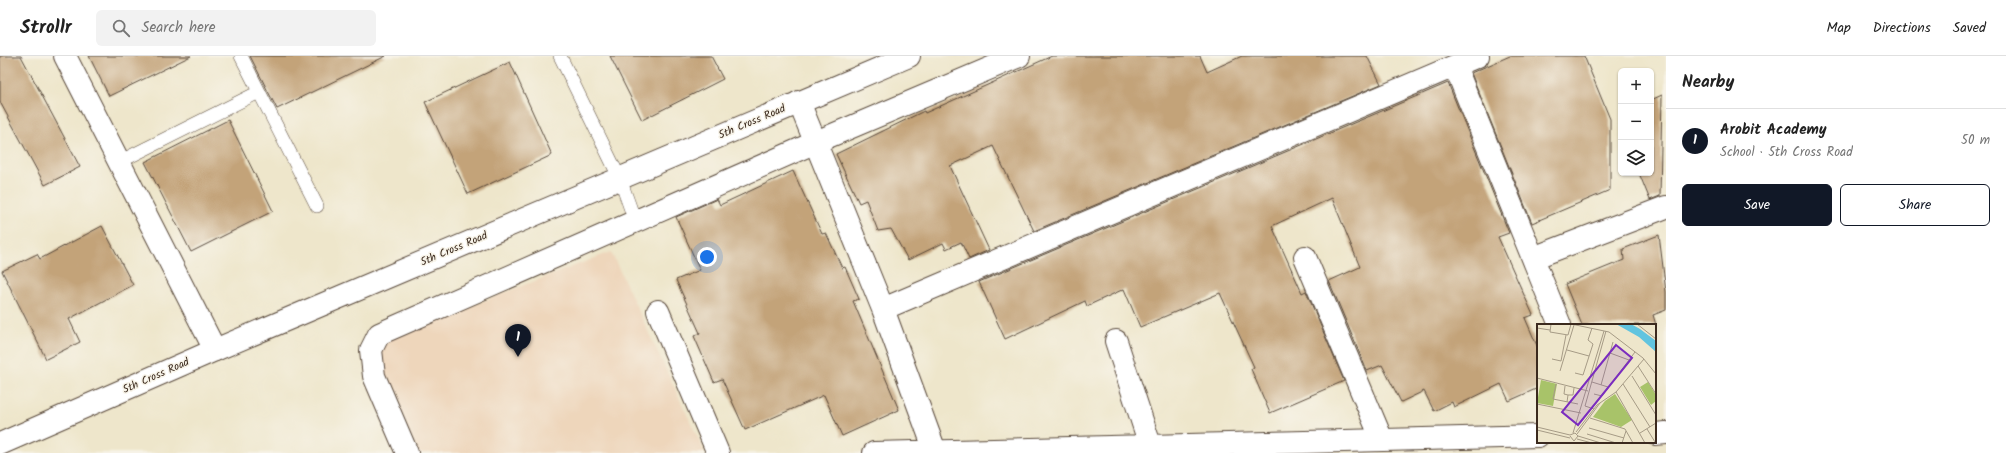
<!DOCTYPE html>
<meta charset="utf-8">
<style>
body{margin:0;font-family:Kalam,sans-serif;background:#f2f2f2;color:#222}
.controls{position:absolute;right:12px;top:12px;display:grid;overflow:hidden;border-radius:6px;box-shadow:0 1px 3px #0004}
.controls button{width:36px;height:36px;display:grid;place-items:center;padding:0;border:0;border-bottom:1px solid #e0e0e0;background:#fff;color:#222;font:20px sans-serif}
.you{position:absolute;left:707px;top:201px;width:14px;height:14px;margin:-10px;border:3px solid #fff;border-radius:50%;background:#1a73e8;box-shadow:0 0 0 6px #1a73e833}
.badge{display:grid;place-items:center;width:26px;height:26px;border-radius:50%;background:#111827;color:#fff;font-size:13px;font-weight:700}
.pin{position:absolute;translate:-50% -33px;filter:drop-shadow(0 1px 2px #0008)}
.pin::after{content:'';position:absolute;top:21px;width:14px;height:12px;background:inherit;clip-path:polygon(0 0,100% 0,50% 100%)}
.list{margin:0;padding:0;list-style:none}
h2{display:flex;justify-content:space-between;align-items:center;height:52px;margin:0;padding:0 16px;font-size:17px}
h2 small{font-size:13px;font-weight:400;color:#767676}
.list li{display:grid;grid-template-columns:26px 1fr auto;gap:12px;align-items:center;box-sizing:border-box;height:64px;padding:0 16px;border-top:1px solid #e0e0e0}
.list b{display:block;font-size:15px;white-space:nowrap}
.list p{margin:0;font-size:13px;white-space:nowrap;color:#767676}
.list em{font-size:13px;font-style:normal;color:#767676}
.actions{display:flex;gap:8px;padding:12px 16px}
.actions a{flex:1;padding:9px 0;border:1px solid #111827;border-radius:6px;text-align:center;font-size:14px;color:#111827}
.actions .main{background:#111827;color:#fff}
.icon{flex:none;width:22px;height:22px;fill:none;stroke:currentColor;stroke-width:2;stroke-linecap:round;stroke-linejoin:round}
.map{position:relative;flex:none;width:1666px;height:397px;overflow:hidden}
header{display:flex;align-items:center;gap:24px;box-sizing:border-box;height:56px;padding:0 20px;background:#fff;border-bottom:1px solid #e0e0e0}
header strong{font-size:19px}
nav{display:flex;gap:22px;margin-inline-start:auto;font-size:14px}
.search{width:280px;height:36px;background:#f2f2f2;display:flex;align-items:center;gap:10px;box-sizing:border-box;padding:0 14px;border-radius:6px;color:#767676;font-size:15px}
main{display:flex}
aside{flex:1;background:#fff}
.map>svg:first-child{display:block}
.built{fill:#eed6bb}
.building{fill:#c3a379}
.lines{fill:none;stroke-linecap:round;stroke-linejoin:round}
.service-casing{stroke:#564638;stroke-width:14}
.minor-casing{stroke:#564638;stroke-width:24}
.tertiary-casing{stroke:#564638;stroke-width:24}
.service{stroke:#fff;stroke-width:13}
.minor{stroke:#fff;stroke-width:22}
.tertiary{stroke:#fff;stroke-width:22}
.labels{text-anchor:middle;dominant-baseline:central;stroke-width:3;stroke-linejoin:round;paint-order:stroke}
.street-label{font-size:11px;fill:#3b2a1e;stroke:#f7f3e8}
.inset-road{fill:none;stroke:#a69b86;stroke-width:1}
.view{fill:#7b2cbf;fill-opacity:0.15;stroke:#7b2cbf;stroke-width:2}
.inset-edge{fill:none;stroke:#3b2a1e;stroke-width:2}
</style>
<header>
<strong>Strollr</strong>
<div class="search"><svg class="icon" aria-label="search" viewBox="0 0 24 24"><circle cx="10" cy="10" r="6"/><path d="M15 15l6 6"/></svg>Search here</div>
<nav><a>Map</a><a>Directions</a><a>Saved</a></nav>
</header>
<main>
<div class="map">
<svg width="1666" height="397" viewBox="0 0 1666 397">
<rect width="100%" height="100%" fill="#f7f3e8"/>
<filter id="ink" filterUnits="userSpaceOnUse"><feTurbulence type="fractalNoise" baseFrequency=".025" numOctaves="2"/><feDisplacementMap in="SourceGraphic" scale="8" xChannelSelector="R" yChannelSelector="G"/><feConvolveMatrix kernelMatrix="1 2 1 2 8 2 1 2 1" color-interpolation-filters="sRGB"/></filter>
<filter id="wash" filterUnits="userSpaceOnUse"><feTurbulence type="fractalNoise" baseFrequency=".012" numOctaves="4" result="noise"/><feDisplacementMap in="SourceGraphic" scale="16" xChannelSelector="R" yChannelSelector="G"/><feGaussianBlur stdDeviation="0.9" result="paint"/><feColorMatrix in="noise" values="0 0 0 0 0 0 0 0 0 0 0 0 0 0 0 0 0 1.4 0 .05"/><feComposite in="paint" operator="in"/></filter>
<g filter="url(#wash)">
<rect width="100%" height="100%" fill="#eee6cb"/>
<path class="built" d="M 611,196 L 705,397 L 418,397 L 371,317 L 381,284 Z"/>
<g id="blocks">
<path class="building" d="M 0,0 L 21,0 L 80,111 L 45,129 L 0,46 Z
M 89,0 L 191,0 L 109,40 Z
M 250,0 L 386,0 L 277,53 Z
M 610,0 L 711,0 L 723,23 L 642,64 Z
M 1052,0 L 1200,0 L 1207,16 L 1242,0 L 1367,0 L 1381,28 L 1034,175 L 993,90 L 950,110 L 989,194 L 969,203 L 961,186 L 946,193 L 943,187 L 908,204 L 891,173 L 878,175 L 866,144 L 859,147 L 836,98 L 924,55 L 925,57 Z
M 1510,0 L 1584,0 L 1610,63 L 1610,134 L 1532,167 L 1471,17 Z
M 510,6 L 552,99 L 468,138 L 425,46 Z
M 1448,27 L 1509,177 L 1498,181 L 1533,259 L 1525,262 L 1538,292 L 1538,332 L 1509,345 L 1501,328 L 1454,351 L 1452,346 L 1434,355 L 1424,335 L 1401,346 L 1382,309 L 1367,315 L 1329,225 L 1360,211 L 1332,142 L 1272,170 L 1302,237 L 1306,235 L 1344,325 L 1270,357 L 1251,313 L 1254,311 L 1220,237 L 1140,271 L 1124,233 L 1087,250 L 1085,245 L 1005,283 L 979,226 Z
M 1662,39 L 1660,140 L 1650,144 L 1639,117 L 1651,117 L 1651,44 Z
M 228,64 L 273,155 L 191,196 L 145,106 Z
M 793,115 L 822,178 L 826,177 L 842,212 L 845,211 L 859,243 L 853,245 L 899,354 L 842,380 L 824,339 L 745,374 L 722,323 L 714,326 L 694,280 L 700,277 L 676,224 L 700,214 L 676,161 L 717,143 L 720,149 Z
M 102,170 L 133,229 L 69,263 L 80,286 L 46,303 L 2,215 L 37,198 L 40,203 Z
M 1659,179 L 1666,236 L 1666,254 L 1653,259 L 1656,269 L 1582,269 L 1565,228 L 1624,204 L 1623,193 Z"/>
</g>
</g>
<g filter="url(#ink)">
<use href="#blocks" fill-opacity="0" stroke="#564638" stroke-width="1"/>
<g class="lines">
<g class="service-casing">
<path id="service" d="M 241,0 L 317,150
M 560,0 L 620,123 L 635,165
M 119,106 L 259,36"/>
</g>
<g class="minor-casing">
<path id="minor" d="M 65,0 L 215,294
M 1455,10 L 1560,269
M 799,46 L 883,253 L 935,395
M 1305,201 L 1382,384
M 1533,202 L 1666,151
M 883,253 L 1478,0
M 658,255 L 718,397
M 1116,285 L 1150,389
M 1655,378 L 1666,377
M 874,397 L 1538,380"/>
</g>
<g class="tertiary-casing">
<path id="tertiary" d="M 0,388 L 215,294 L 909,0
M 407,397 L 374,320 L 371,294 L 379,278 L 816,86 L 1019,0"/>
</g>
<use href="#service" class="service"/>
<use href="#minor" class="minor"/>
<use href="#tertiary" class="tertiary"/>
</g>
</g>
<g class="labels">
<g class="street-label">
<text transform="translate(752 66) rotate(-23)">5th Cross Road</text>
<text transform="translate(454 193) rotate(-23)">5th Cross Road</text>
<text transform="translate(156 320) rotate(-24)">5th Cross Road</text>
</g>
</g>
<g transform="translate(1537 268)">
<rect width="119" height="119" fill="#eee6cb"/>
<path d="M 4,56 L 20,60 L 16,82 L 0,79 ZM 111,58 L 119,71 L 119,77 L 114,81 L 103,63 ZM 78,70 L 95,96 L 84,103 L 56,93 L 68,77 Z" fill="#a8c369"/>
<path d="M 79,0 L 94,0 L 103,5 L 119,17 L 119,28 L 102,13 Z" fill="#61c4df"/>
<path class="inset-road" d="M 14,0 L 13,8 L 31,11 L 34,0M 34,0 L 72,8 L 106,34 L 119,50M 100,0 L 119,15M 0,4 L 13,6M 30,26 L 52,32M 73,29 L 92,36M 15,35 L 24,37 L 29,11M 101,42 L 119,70M 23,47 L 37,1M 38,49 L 46,51 L 56,20 L 51,16 L 55,4M 95,52 L 119,91M 0,54 L 51,67M 55,58 L 71,63M 19,60 L 16,75 L 41,80M 86,60 L 113,103M 64,61 L 76,18M 28,62 L 27,70 L 31,71 L 30,78M 79,68 L 108,119M 57,70 L 65,72 L 98,28M 31,71 L 36,71 L 37,64M 0,80 L 44,89M 57,85 L 48,82 L 69,7M 53,94 L 88,105 L 96,119M 0,103 L 33,111 L 38,109 L 41,112 L 64,119M 52,104 L 87,114M 110,105 L 118,118M 0,106 L 33,114M 39,108 L 60,81 L 79,68 L 107,35M 36,109 L 67,7M 103,109 L 119,99M 40,110 L 63,79M 50,110 L 79,119M 33,112 L 37,117 L 41,112M 40,115 L 55,119M 85,119 L 89,107"/>
<path class="view" d="M 79,21 L 95,34 L 41,101 L 25,88 Z"/>
<rect width="119" height="119" class="inset-edge"/>
</g>
</svg>
<div class="controls">
<button>+</button>
<button>−</button>
<button><svg class="icon" aria-label="layers" viewBox="0 0 24 24"><path d="M12 4l9 5-9 5-9-5zM3 14l9 5 9-5"/></svg></button>
</div>
<div class="you"></div>
<div class="pin badge" style="left:518px;top:301px">1</div>
</div>
<aside>
<h2>Nearby<small></small></h2>
<ul class="list">
<li><span class="badge">1</span><div><b>Arobit Academy</b><p>School · 5th Cross Road</p></div><em>50 m</em></li>
</ul>
<div class="actions"><a class="main">Save</a><a>Share</a></div>
</aside>
</main>
